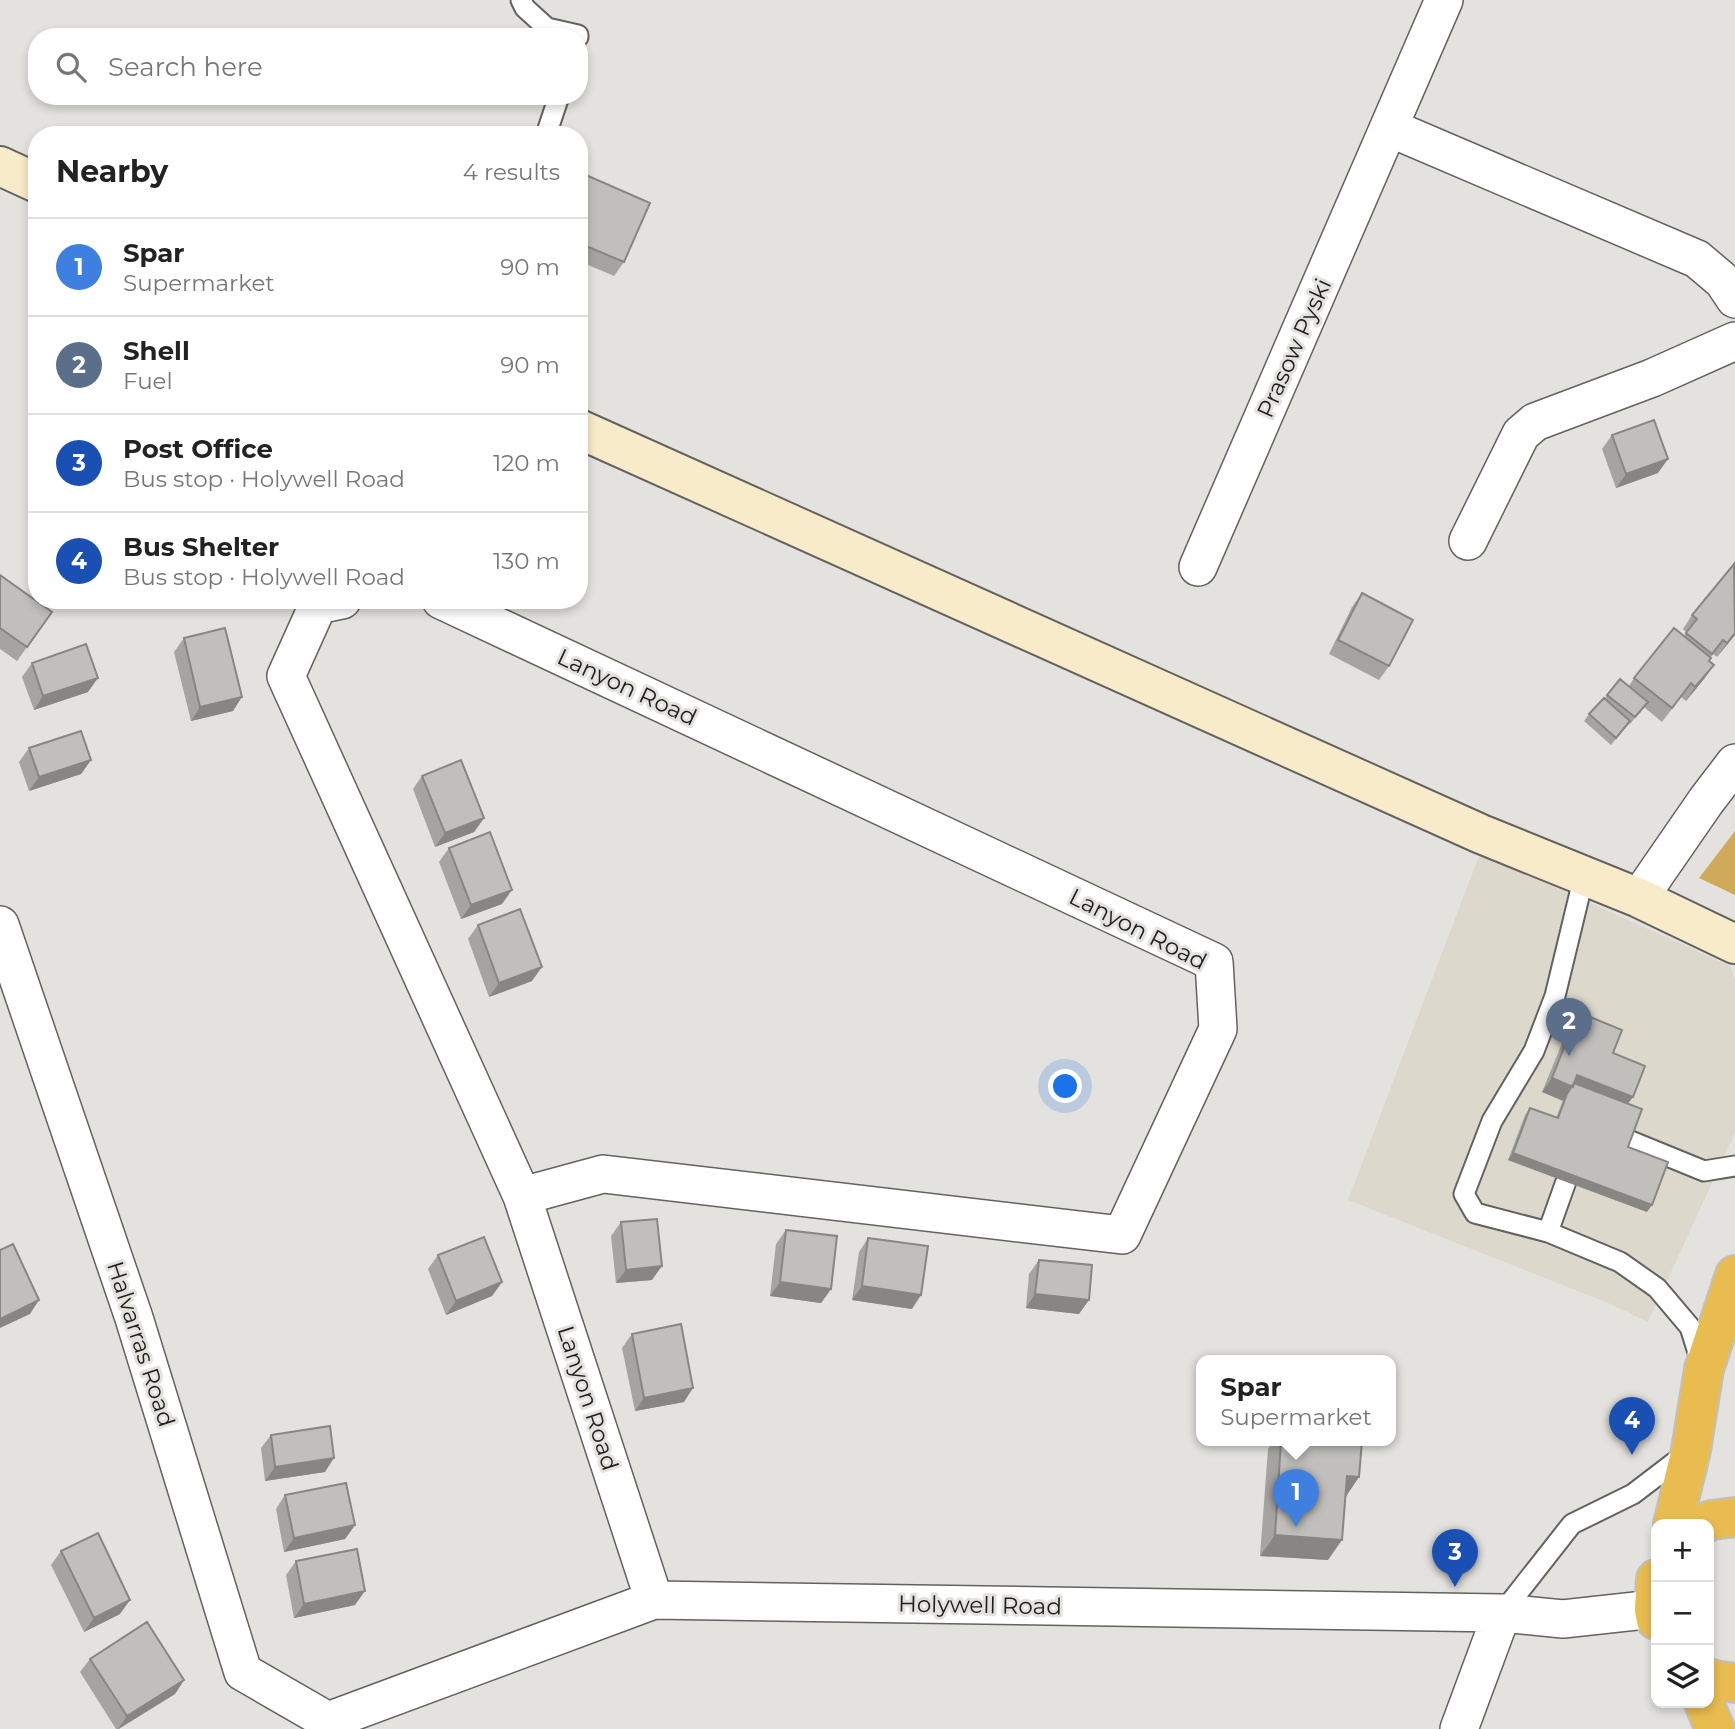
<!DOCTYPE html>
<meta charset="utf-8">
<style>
body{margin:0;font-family:Montserrat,sans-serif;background:#f2f2f2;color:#222}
.controls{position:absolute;right:21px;bottom:21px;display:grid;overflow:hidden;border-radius:14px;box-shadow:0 4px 10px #0003}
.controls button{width:63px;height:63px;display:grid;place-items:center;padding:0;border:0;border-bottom:2px solid #e0e0e0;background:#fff;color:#222;font:35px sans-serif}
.you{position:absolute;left:1066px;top:1087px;width:24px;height:24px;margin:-18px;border:5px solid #fff;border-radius:50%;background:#1a73e8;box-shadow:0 0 0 10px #1a73e833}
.badge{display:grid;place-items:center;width:46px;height:46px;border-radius:50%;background:#ea580c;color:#fff;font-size:23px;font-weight:700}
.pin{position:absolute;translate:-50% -58px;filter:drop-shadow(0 2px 4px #0008)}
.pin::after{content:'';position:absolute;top:37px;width:24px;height:21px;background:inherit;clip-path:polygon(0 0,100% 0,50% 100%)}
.popup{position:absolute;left:1196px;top:1355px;width:200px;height:91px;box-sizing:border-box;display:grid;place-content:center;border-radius:14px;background:#fff;filter:drop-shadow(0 2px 5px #0005);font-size:23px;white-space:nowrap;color:#767676}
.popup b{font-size:26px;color:#222}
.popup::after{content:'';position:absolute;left:50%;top:100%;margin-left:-14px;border:14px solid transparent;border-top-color:#fff}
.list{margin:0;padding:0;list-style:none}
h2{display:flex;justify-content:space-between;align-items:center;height:91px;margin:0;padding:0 28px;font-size:30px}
h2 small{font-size:23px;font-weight:400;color:#767676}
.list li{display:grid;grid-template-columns:46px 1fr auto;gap:21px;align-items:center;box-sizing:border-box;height:98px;padding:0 28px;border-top:2px solid #e0e0e0}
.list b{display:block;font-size:26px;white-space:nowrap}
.list p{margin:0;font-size:23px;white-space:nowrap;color:#767676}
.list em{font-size:23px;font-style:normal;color:#767676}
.icon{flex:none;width:38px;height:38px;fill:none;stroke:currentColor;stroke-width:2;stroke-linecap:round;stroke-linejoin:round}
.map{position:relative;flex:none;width:1735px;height:1729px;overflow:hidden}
.search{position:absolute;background:#fff;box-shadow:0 4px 10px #0003;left:28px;top:28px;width:560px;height:77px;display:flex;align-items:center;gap:18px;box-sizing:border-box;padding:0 24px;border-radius:28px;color:#767676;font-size:26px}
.panel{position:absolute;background:#fff;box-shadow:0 4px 10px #0003;left:28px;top:126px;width:560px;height:483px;border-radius:28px}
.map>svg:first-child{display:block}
.built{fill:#ddd8cc}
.forest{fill:#cfaa58}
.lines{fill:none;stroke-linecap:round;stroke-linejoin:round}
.lane-casing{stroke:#64625e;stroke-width:23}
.street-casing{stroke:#64625e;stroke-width:40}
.secondary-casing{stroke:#64625e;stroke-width:42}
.highway-casing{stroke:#c0c0bf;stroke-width:42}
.lane{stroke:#fff;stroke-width:19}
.street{stroke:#fff;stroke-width:37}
.secondary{stroke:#f8ebca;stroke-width:38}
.highway{stroke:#e9bc50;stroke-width:38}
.wall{fill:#a6a4a1}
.shaded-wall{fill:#878683}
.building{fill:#c1bfbb;stroke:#878683;stroke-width:2}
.labels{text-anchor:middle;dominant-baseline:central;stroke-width:6;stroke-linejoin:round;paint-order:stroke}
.street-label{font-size:23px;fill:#1e1e1c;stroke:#e4e2de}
</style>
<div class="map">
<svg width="1735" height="1729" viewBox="0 0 1735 1729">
<rect width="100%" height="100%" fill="#e4e2de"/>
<path class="built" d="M 1480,853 L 1730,966 L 1735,979 L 1735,1133 L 1648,1322 L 1608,1303 L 1348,1200 Z"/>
<path class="forest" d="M 1735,831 L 1735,895 L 1699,878 Z"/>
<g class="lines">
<g class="lane-casing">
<path id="lane" d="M 521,0 L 525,8 L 547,28 L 578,35 L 578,37
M 546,135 L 559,96
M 1606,1131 L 1704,1171 L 1735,1166
M 1574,1159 L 1548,1232 L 1620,1262 L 1657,1288 L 1690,1327 L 1701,1362
M 1548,1232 L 1475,1213 L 1464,1194 L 1492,1121 L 1534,1051 L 1555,996 L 1584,876
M 1502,1613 L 1572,1524 L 1633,1494 L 1688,1452"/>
</g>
<g class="street-casing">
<path id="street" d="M 1390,128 L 1697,259 L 1723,281 L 1735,299
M 1468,541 L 1521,434 L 1535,422 L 1652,378 L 1735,341
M 1198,567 L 1444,0
M 342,600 L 318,605 L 286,676 L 522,1196 L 654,1600
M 441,600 L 1214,962 L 1218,1029 L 1122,1235 L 603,1174 L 522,1196
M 1639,898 L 1706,801 L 1735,763
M 0,925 L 134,1318 L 243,1672 L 328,1721
M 328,1721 L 654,1600 L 1502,1613 L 1563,1619 L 1654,1609
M 1459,1729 L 1502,1613"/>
</g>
<g class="secondary-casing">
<path id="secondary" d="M 0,166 L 37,183
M 579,429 L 1481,834 L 1639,898 L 1735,944"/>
</g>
<g class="highway-casing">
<path id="highway" d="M 1673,1524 L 1691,1450 L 1704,1369 L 1735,1275
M 1704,1524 L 1711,1520 L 1735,1517
M 1656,1579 L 1654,1609 L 1656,1620
M 1709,1678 L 1714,1680 L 1735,1683
M 1704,1703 L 1715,1729"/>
</g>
<use href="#lane" class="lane"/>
<use href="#street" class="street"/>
<use href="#secondary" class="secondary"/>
<use href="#highway" class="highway"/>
</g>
<path class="wall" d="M 579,172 L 624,262 L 614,276 L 579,261 Z
M 1612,435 L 1658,473 L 1616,488 L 1602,449 Z
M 1735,564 L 1735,635 L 1717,657 L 1713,654 L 1710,658 L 1704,679 L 1686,701 L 1681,697 L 1662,722 L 1644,707 L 1630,724 L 1629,723 L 1611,745 L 1584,721 L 1589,714 L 1604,699 L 1620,679 L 1629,686 L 1634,678 L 1684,636 L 1686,632 L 1683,629 L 1692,615 Z
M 0,575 L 52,612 L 17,661 L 0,649 Z
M 1362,593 L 1389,666 L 1379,680 L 1329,654 L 1352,607 Z
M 184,638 L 233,711 L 191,721 L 174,652 Z
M 32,663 L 88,692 L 34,710 L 22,677 Z
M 29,748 L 91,760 L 81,774 L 29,791 L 19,762 Z
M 422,776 L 484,818 L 474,832 L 435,847 L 413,789 Z
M 449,848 L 502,904 L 461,919 L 439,862 Z
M 478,925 L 532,981 L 489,997 L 468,939 Z
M 1578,1012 L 1613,1053 L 1633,1097 L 1628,1103 L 1628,1147 L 1647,1212 L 1508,1160 L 1525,1115 L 1530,1108 L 1556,1118 L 1563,1100 L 1542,1092 L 1569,1026 Z
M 621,1222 L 652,1280 L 616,1283 L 611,1236 Z
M 786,1230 L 831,1289 L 821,1303 L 770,1296 L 776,1244 Z
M 868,1238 L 912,1309 L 852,1300 L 859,1252 Z
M 438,1255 L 502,1282 L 492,1296 L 446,1315 L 428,1269 Z
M 1039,1260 L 1079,1314 L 1026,1308 L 1029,1274 Z
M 632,1334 L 684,1402 L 635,1411 L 622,1348 Z
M 271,1435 L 325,1472 L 265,1481 L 261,1448 Z
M 1273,1441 L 1362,1441 L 1328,1560 L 1260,1556 L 1268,1449 Z
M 285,1495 L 355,1525 L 345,1539 L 284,1552 L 276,1509 Z
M 61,1551 L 120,1614 L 84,1632 L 51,1565 Z
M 296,1561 L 355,1605 L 294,1618 L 286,1575 Z
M 90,1659 L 184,1680 L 175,1694 L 119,1729 L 116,1729 L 80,1672 Z"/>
<path class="shaded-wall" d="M 1668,459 L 1658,473 L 1616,488 L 1626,474 Z
M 1735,633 L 1735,635 L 1717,657 L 1727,643 Z
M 1714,665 L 1704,679 L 1686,701 L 1695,687 Z
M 98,678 L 88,692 L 34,710 L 43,696 Z
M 242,697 L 233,711 L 191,721 L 200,707 Z
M 91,760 L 81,774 L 29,791 L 39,777 Z
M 484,818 L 474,832 L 435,847 L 445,833 Z
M 512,890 L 502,904 L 461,919 L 471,905 Z
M 542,967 L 532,981 L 489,997 L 499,983 Z
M 1577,1075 L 1633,1097 L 1623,1110 L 1570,1090 L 1563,1101 L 1542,1092 L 1552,1078 Z
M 1513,1153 L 1652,1205 L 1647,1212 L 1508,1160 Z
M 662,1266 L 652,1280 L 616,1283 L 626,1270 Z
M 502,1282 L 492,1296 L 446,1315 L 456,1301 Z
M 780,1282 L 831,1289 L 821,1303 L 770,1296 Z
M 862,1286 L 921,1295 L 912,1309 L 852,1300 Z
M 1035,1294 L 1089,1300 L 1079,1314 L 1026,1308 Z
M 39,1300 L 30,1314 L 0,1328 L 0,1319 Z
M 693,1388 L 684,1402 L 635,1411 L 644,1398 Z
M 334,1458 L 325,1472 L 265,1481 L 275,1467 Z
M 1347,1476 L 1359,1477 L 1345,1498 Z
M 355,1525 L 345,1539 L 284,1552 L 294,1538 Z
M 1275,1535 L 1342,1540 L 1328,1560 L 1260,1556 Z
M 365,1591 L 355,1605 L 294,1618 L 304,1604 Z
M 130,1600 L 120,1614 L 84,1632 L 94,1618 Z
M 184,1680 L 175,1694 L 118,1729 L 127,1716 Z"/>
<path class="building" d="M 579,172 L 650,203 L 624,262 L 579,243 Z
M 1654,420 L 1668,459 L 1626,474 L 1612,435 Z
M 1734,564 L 1735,633 L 1727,643 L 1723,640 L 1712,654 L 1686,633 L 1697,619 L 1692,615 Z
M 0,575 L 52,612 L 27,647 L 0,628 Z
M 1362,593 L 1413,620 L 1389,666 L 1338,640 Z
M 225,628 L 242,697 L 200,707 L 184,638 Z
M 1674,628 L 1711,658 L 1709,661 L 1714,665 L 1695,687 L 1691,683 L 1672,708 L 1634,678 Z
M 86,644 L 98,678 L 43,696 L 32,663 Z
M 1620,679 L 1648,702 L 1635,717 L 1607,695 Z
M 1604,698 L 1630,721 L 1616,738 L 1589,714 Z
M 81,731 L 91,760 L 39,777 L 29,748 Z
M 461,760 L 484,818 L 445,833 L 422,776 Z
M 490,832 L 512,890 L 471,905 L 449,848 Z
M 520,909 L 542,967 L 499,983 L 478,925 Z
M 1578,1012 L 1622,1030 L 1613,1053 L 1645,1066 L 1633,1097 L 1577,1075 L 1573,1087 L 1552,1078 Z
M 1574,1083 L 1642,1109 L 1628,1147 L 1668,1162 L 1652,1205 L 1513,1153 L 1530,1108 L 1558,1118 L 1567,1094 Z
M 657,1219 L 662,1266 L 626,1270 L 621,1222 Z
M 786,1230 L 837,1236 L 831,1289 L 780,1282 Z
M 484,1237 L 502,1282 L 456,1301 L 438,1255 Z
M 868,1238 L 928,1246 L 921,1295 L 862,1286 Z
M 13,1244 L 39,1300 L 0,1319 L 0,1250 Z
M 1039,1260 L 1092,1265 L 1089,1300 L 1035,1294 Z
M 681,1324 L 693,1388 L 644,1398 L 632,1334 Z
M 330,1426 L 334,1458 L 275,1467 L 271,1435 Z
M 1281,1441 L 1362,1441 L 1359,1477 L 1347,1476 L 1342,1540 L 1275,1535 Z
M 346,1483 L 355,1525 L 294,1538 L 285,1495 Z
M 98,1533 L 130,1600 L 94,1618 L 61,1551 Z
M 357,1549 L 365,1591 L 304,1604 L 296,1561 Z
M 147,1622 L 184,1680 L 127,1716 L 90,1659 Z"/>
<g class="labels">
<g class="street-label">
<text transform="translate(1294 348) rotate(-66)">Prasow Pyski</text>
<text transform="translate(627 687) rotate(25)">Lanyon Road</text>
<text transform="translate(1138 929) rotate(27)">Lanyon Road</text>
<text transform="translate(141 1344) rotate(72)">Halvarras Road</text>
<text transform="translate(588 1398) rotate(72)">Lanyon Road</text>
<text transform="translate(980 1605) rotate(1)">Holywell Road</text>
</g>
</g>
</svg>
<div class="controls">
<button>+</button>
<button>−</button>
<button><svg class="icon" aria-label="layers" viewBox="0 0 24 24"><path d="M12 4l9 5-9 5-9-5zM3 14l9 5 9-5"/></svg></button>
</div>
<div class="you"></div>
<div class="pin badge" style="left:1296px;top:1527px;background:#3f7fe0">1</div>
<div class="popup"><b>Spar</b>Supermarket</div>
<div class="pin badge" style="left:1569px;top:1056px;background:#5c6f8a">2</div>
<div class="pin badge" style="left:1455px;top:1587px;background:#1a4fb4">3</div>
<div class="pin badge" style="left:1632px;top:1455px;background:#1a4fb4">4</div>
<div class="search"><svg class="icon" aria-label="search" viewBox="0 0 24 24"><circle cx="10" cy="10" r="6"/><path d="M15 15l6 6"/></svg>Search here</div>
<section class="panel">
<h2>Nearby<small>4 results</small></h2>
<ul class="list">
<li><span class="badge" style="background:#3f7fe0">1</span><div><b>Spar</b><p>Supermarket</p></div><em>90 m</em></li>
<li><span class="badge" style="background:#5c6f8a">2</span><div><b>Shell</b><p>Fuel</p></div><em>90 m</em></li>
<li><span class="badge" style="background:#1a4fb4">3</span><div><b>Post Office</b><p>Bus stop · Holywell Road</p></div><em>120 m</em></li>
<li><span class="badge" style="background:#1a4fb4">4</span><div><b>Bus Shelter</b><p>Bus stop · Holywell Road</p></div><em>130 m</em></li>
</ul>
</section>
</div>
